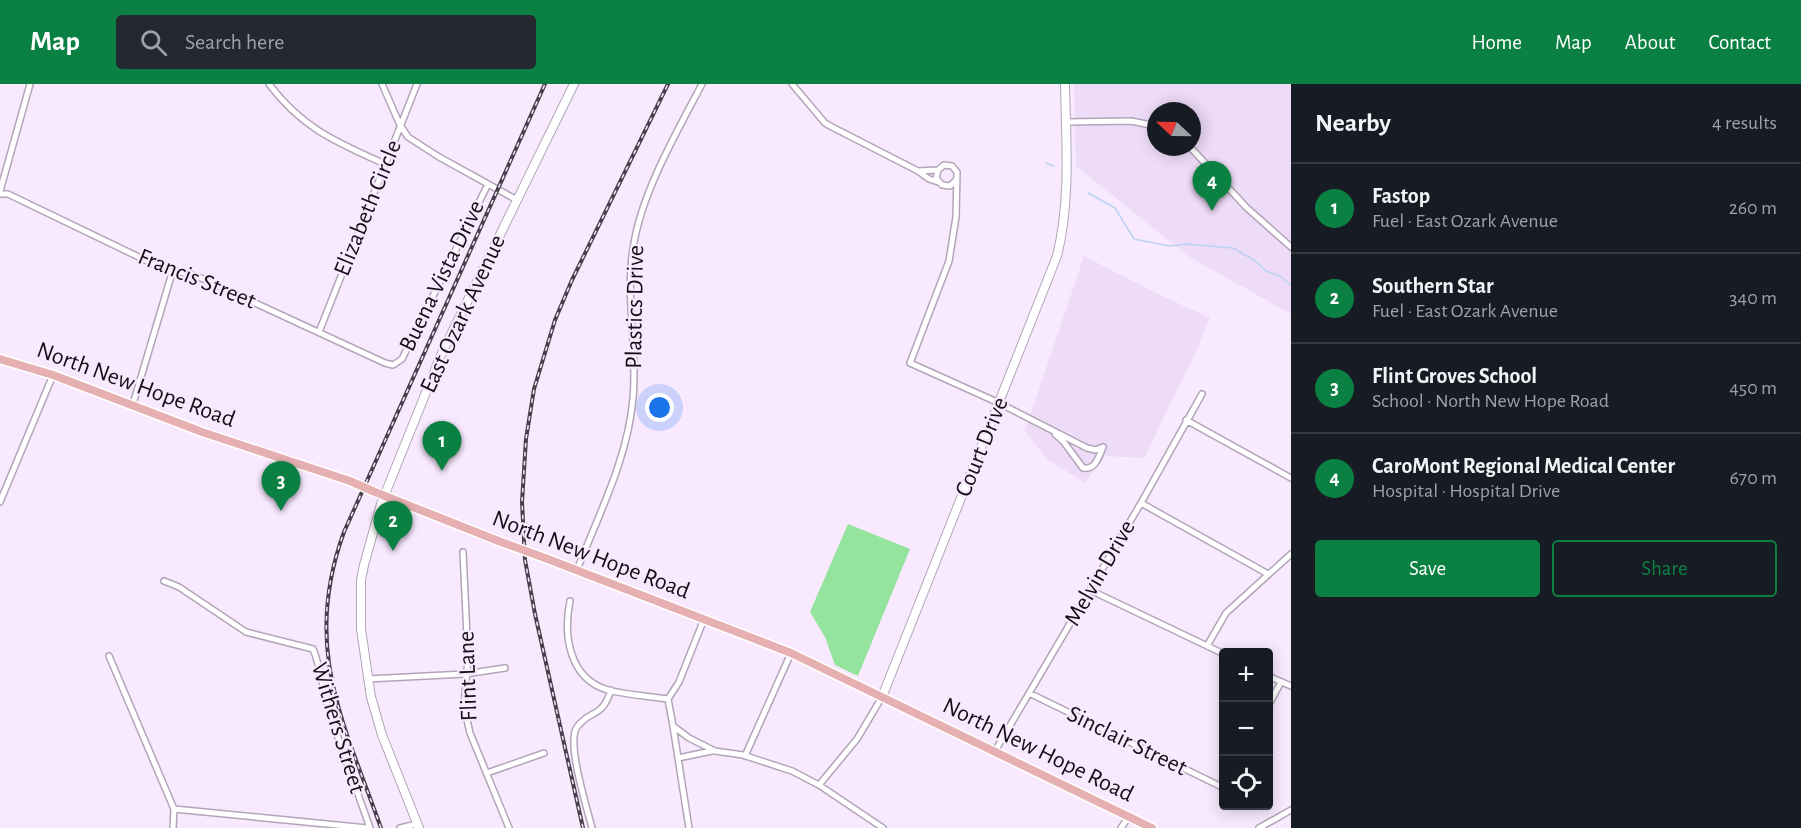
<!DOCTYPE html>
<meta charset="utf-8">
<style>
body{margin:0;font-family:"Alegreya Sans",sans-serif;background:#242831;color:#f1f3f6}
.controls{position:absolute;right:18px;bottom:18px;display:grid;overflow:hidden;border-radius:6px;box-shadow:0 3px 15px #0003}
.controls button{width:54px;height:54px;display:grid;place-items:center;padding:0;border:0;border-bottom:2px solid #363941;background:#171b24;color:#f1f3f6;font:30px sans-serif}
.compass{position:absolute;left:1147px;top:18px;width:54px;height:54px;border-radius:50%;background:#171b24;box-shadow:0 3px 15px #0003;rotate:292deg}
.you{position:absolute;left:660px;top:324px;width:21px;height:21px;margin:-15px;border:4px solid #fff;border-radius:50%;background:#1a73e8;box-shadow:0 0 0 9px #1a73e833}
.badge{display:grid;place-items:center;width:39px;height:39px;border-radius:50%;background:#0b8043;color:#fff;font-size:20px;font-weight:700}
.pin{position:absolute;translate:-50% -50px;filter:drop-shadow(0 2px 3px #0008)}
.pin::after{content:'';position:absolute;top:32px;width:21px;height:18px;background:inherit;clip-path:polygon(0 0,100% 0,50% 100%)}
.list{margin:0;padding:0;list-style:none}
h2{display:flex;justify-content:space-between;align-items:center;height:78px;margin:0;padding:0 24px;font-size:26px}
h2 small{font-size:20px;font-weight:400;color:#9ea1a6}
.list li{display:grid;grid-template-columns:39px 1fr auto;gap:18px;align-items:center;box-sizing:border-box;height:90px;padding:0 24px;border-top:2px solid #363941}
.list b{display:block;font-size:22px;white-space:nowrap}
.list p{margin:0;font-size:20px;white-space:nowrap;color:#9ea1a6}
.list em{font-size:20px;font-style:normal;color:#9ea1a6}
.actions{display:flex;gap:12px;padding:18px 24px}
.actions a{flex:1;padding:14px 0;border:2px solid #0b8043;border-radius:6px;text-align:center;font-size:21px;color:#0b8043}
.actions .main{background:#0b8043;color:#fff}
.icon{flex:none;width:33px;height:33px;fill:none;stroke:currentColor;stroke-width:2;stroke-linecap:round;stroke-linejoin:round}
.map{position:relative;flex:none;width:1291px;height:744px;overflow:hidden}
header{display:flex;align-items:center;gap:36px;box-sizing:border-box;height:84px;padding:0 30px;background:#0b8043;color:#fff}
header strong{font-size:28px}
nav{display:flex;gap:33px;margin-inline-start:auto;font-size:21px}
.search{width:420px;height:54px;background:#242831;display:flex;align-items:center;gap:15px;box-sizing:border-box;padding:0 21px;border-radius:6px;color:#9ea1a6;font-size:22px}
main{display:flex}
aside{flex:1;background:#171b24}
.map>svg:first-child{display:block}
.built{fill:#eedbf7;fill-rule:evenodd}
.green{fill:#94e49e}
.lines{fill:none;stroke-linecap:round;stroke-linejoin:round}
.stream{stroke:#bbd3f3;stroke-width:1.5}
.street-casing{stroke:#b2a5b9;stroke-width:8}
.secondary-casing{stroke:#b2a5b9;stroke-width:10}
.primary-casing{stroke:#fff;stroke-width:11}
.street{stroke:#fff;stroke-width:5}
.secondary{stroke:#fff;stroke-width:8}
.primary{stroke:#e6b0b2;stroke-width:8}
.rail-casing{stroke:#47404a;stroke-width:4}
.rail{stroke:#f8e9ff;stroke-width:1.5;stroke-dasharray:4.5;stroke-linecap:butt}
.primary-bridge-casing{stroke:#fff;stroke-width:11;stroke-linecap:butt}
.primary-bridge{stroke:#e6b0b2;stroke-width:8}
.labels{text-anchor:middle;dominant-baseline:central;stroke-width:4.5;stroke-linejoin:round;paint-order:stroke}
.street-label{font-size:24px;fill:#140f16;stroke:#f8e9ff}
</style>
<header>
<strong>Map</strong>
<div class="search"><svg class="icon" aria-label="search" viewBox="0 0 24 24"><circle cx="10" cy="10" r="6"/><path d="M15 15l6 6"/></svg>Search here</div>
<nav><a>Home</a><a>Map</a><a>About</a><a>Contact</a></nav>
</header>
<main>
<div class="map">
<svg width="1291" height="744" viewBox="0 0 1291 744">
<rect width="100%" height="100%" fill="#f8e9ff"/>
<path class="built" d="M 1074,0 L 1291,0 L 1291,230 L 1188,172 L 1076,82 ZM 1156,27 L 1192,27 L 1192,63 L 1156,63 Z
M 1084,172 L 1156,209 L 1210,234 L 1197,266 L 1144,374 L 1105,372 L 1085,399 L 1047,375 L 1025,347 Z"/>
<path class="green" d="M 848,440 L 910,465 L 858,592 L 835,581 L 825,553 L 810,528 Z"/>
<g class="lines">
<path class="stream" d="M 1046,79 L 1054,82
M 1088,109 L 1115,124 L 1134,155 L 1169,162 L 1186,160 L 1233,164 L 1254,176 L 1266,187 L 1280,192 L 1291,201"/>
<g class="street-casing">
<path id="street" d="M 269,0 C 302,44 336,58 385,80
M 382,0 L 400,41 L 408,53 L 439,73 L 517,116
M 792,0 L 825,39 L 832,43 L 918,87 L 929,95 L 938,98
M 1066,38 L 1131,37 L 1156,42
M 1190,63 L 1247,124 L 1291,163
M 938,86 L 936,94 L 942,101 L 950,102 L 956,96
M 918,87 L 938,86 L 944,81 L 952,82 L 957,88 L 956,133 L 949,177 L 910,279 L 999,319 L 1087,364 L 1096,366 L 1103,363
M 0,107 L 30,0
M 0,110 L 8,110 L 172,189 L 178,187 L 201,194 L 385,279 L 393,281 L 402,275 L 488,100
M 319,248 L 417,0
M 133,320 L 172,189
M 1186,336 L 1291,394
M 1055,350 L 1063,357 L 1083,384 C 1096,386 1099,372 1103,363
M 0,418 L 53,291
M 1141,419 L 1268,490
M 463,468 L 468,574 L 464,623 L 470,649 L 509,744
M 577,486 C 599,430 628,374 633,314 C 638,262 624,210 634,159 C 643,106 677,48 702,0
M 164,497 L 179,503 L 246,548 L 313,565 C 321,583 322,604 328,624 C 341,664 356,704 370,744
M 1090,506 L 1224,570
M 570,517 C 563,551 569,595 608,606 C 627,611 648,612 668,615
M 1207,562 L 1226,529 L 1291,470
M 109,572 L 174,725 L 173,744
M 1268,592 L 1291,602
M 367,595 L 465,590 L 505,584
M 1031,610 L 1224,704
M 668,615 L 673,642 L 689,654 L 715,667 L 743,671 L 792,687 L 819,701 L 883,744
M 668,615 L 679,598 L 704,535
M 1268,622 L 1281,598
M 673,642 L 689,744
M 995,667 L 1141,419 L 1202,310
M 745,672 L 791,569
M 678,674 L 712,667
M 487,689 L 544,669
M 819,701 L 857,655 L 882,613
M 1260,722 L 1261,722
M 174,725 L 367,744
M 400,744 L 417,740
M 592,744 C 587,724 566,658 577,643 C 590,625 602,635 611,606
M 1121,744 L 1129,732
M 1259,744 L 1291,726"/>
</g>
<g class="secondary-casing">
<path id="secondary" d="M 882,613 L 1057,172 C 1071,116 1066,58 1065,0
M 419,744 L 382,651 L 371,613 L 361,545 L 361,496 L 364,481 L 381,420 L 441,271 L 574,0"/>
</g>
<g class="primary-casing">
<path id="primary" d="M 0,275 L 53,291 L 202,348 L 350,397
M 375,408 L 501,458
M 545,474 L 791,569 L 1152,744"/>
</g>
<use href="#street" class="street"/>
<use href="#secondary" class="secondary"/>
<use href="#primary" class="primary"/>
<g class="rail-casing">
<path id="rail" d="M 381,744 C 343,637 302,563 344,448 L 545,0
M 583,744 L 535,530 L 525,476 L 522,418 L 526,355 L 534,305 L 555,236 L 572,196 L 668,0"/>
</g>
<use href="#rail" class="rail"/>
<g class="primary-bridge-casing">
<path id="primary-bridge" d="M 350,397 L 375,408
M 501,458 L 545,474"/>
</g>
<use href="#primary-bridge" class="primary-bridge"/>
</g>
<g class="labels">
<g class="street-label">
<text transform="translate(368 124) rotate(-68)">Elizabeth Circle</text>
<text transform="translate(442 192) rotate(-64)">Buena Vista Drive</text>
<text transform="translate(197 195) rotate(22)">Francis Street</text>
<text transform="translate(635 223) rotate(-89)">Plastics Drive</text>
<text transform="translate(463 230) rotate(-65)">East Ozark Avenue</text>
<text transform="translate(136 301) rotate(20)">North New Hope Road</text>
<text transform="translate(982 363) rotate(-68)">Court Drive</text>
<text transform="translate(591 471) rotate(21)">North New Hope Road</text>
<text transform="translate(1100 489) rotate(-60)">Melvin Drive</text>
<text transform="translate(468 592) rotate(-92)">Flint Lane</text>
<text transform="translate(338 644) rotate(73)">Withers Street</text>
<text transform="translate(1127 657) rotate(26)">Sinclair Street</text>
<text transform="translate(1038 666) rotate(26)">North New Hope Road</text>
</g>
</g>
</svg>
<div class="controls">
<button>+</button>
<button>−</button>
<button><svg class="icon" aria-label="locate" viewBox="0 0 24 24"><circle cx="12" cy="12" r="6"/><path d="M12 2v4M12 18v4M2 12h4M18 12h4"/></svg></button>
</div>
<svg class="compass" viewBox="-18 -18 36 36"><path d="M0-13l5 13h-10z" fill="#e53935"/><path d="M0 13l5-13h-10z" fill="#9ea1a6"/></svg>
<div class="you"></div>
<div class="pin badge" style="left:442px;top:387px">1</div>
<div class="pin badge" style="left:393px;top:467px">2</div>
<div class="pin badge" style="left:281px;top:427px">3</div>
<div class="pin badge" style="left:1212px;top:127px">4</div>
</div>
<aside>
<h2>Nearby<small>4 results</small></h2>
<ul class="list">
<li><span class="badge">1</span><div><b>Fastop</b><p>Fuel · East Ozark Avenue</p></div><em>260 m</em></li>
<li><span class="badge">2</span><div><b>Southern Star</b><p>Fuel · East Ozark Avenue</p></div><em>340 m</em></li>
<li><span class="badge">3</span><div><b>Flint Groves School</b><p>School · North New Hope Road</p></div><em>450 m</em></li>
<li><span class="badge">4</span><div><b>CaroMont Regional Medical Center</b><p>Hospital · Hospital Drive</p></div><em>670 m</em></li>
</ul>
<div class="actions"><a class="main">Save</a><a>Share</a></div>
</aside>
</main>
